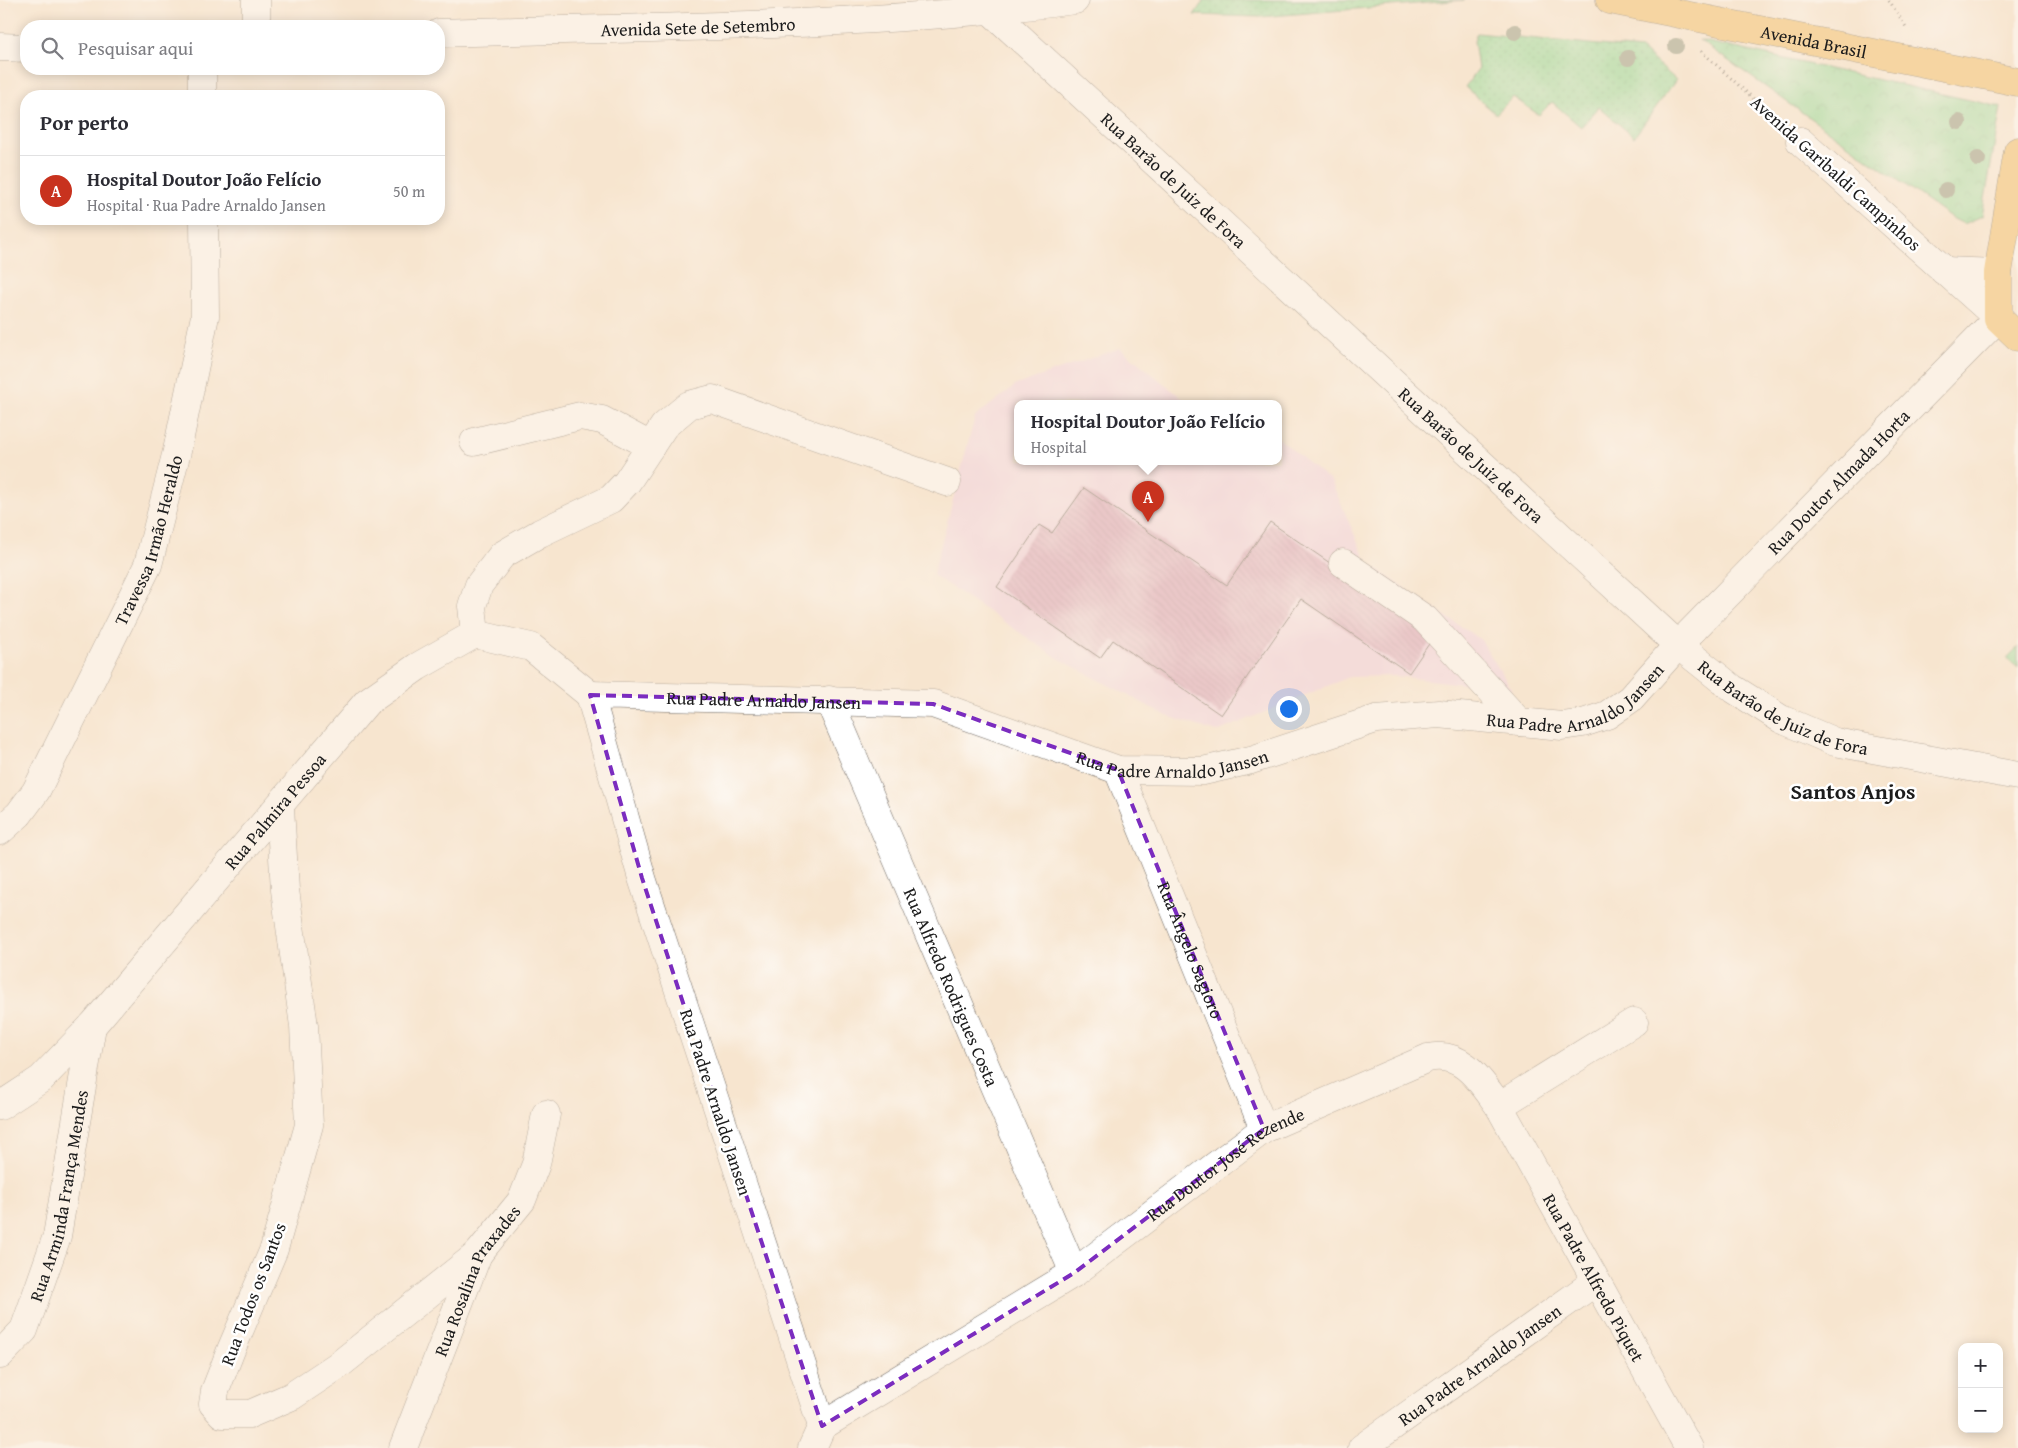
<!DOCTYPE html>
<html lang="pt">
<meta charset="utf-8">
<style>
body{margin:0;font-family:"Gentium Book Plus",serif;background:#f7f7f7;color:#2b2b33}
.controls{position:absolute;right:15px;bottom:15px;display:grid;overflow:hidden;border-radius:10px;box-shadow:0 2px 12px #0003}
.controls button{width:45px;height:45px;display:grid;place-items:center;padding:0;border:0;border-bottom:1px solid #e1e1e2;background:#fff;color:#2b2b33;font:25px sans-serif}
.you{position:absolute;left:1288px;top:708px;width:18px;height:18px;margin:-12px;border:4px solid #fff;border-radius:50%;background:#1a73e8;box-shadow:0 0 0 8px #1a73e833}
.badge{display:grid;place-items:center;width:32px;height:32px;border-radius:50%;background:#c8321e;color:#fff;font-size:16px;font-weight:700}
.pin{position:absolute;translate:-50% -41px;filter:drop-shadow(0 1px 2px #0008)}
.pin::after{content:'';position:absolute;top:26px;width:18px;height:15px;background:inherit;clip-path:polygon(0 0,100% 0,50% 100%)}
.popup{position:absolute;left:1014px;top:400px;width:268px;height:65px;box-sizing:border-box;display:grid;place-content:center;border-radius:10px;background:#fff;filter:drop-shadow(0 1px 4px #0005);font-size:16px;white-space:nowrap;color:#7c7c81}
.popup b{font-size:19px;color:#2b2b33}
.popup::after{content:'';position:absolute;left:50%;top:100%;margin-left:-10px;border:10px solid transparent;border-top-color:#fff}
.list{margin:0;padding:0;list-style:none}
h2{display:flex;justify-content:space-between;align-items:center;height:65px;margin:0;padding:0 20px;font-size:21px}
h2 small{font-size:16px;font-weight:400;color:#7c7c81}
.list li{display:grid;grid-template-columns:32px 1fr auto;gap:15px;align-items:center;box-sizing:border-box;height:70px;padding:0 20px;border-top:1px solid #e1e1e2}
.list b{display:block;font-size:19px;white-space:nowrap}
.list p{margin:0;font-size:16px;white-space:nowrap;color:#7c7c81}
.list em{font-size:16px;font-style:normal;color:#7c7c81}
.icon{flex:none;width:28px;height:28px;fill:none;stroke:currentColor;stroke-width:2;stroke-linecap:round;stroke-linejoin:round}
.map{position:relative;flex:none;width:2018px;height:1448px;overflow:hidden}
.search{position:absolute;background:#fff;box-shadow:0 2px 12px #0003;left:20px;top:20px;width:425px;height:55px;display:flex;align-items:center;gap:12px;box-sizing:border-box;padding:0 18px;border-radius:20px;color:#7c7c81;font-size:19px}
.panel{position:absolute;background:#fff;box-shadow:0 2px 12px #0003;left:20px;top:90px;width:425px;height:135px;border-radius:20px}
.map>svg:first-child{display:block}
.built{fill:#f0d0e5}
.park{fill:url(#park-crowns);stroke:#567c5a}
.garden{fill:url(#garden-dots);stroke:#567c5a}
.building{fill:url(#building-back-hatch)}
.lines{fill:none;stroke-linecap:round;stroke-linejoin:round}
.minor-casing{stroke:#69625b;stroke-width:29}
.major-casing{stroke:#69625b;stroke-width:29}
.highway-casing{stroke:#69625b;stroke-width:29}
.path{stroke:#69625b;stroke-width:3;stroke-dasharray:1 4;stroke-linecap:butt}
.minor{stroke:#fff;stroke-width:28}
.major{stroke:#f3c26a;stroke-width:28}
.highway{stroke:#f3c26a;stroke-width:28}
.tree{fill:#959b85}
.marked{fill:none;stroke:#7b2cbf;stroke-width:4;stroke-dasharray:10 6;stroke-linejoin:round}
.labels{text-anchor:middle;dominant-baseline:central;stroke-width:5;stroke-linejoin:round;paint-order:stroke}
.street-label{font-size:18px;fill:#1c1c1c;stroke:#fff}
.district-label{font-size:22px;font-weight:bold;fill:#1c1c1c;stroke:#fff}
</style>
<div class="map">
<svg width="2018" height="1448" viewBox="0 0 2018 1448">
<defs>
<pattern id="park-crowns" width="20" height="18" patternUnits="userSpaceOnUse" patternTransform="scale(1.25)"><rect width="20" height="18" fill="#8fdc99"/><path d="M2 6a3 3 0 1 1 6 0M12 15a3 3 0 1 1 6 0" fill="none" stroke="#7bbc83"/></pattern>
<pattern id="garden-dots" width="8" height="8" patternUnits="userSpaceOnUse" patternTransform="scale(1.25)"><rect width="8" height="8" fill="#8fdc99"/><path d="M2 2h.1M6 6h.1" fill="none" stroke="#7bbc83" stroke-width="1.8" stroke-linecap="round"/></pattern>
<pattern id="building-back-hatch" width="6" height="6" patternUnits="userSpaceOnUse" patternTransform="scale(1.25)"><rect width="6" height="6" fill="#dba4c0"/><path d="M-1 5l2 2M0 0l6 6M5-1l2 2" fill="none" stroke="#bb8da4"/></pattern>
</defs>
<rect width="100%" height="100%" fill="#fff"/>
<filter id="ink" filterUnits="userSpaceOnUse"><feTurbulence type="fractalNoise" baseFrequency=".02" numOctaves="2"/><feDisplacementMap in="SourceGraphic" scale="10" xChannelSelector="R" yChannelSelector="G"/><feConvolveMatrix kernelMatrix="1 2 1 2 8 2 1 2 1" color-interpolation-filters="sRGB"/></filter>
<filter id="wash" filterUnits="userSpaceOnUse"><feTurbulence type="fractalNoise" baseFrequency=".0096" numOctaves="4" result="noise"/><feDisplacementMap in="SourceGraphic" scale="20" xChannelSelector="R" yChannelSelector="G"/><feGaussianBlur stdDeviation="1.12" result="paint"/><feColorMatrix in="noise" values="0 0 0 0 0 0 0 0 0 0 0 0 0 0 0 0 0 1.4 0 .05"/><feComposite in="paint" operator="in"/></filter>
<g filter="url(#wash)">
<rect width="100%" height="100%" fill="#f7e5cf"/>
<path class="built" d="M 1120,348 L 1188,403 L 1018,403 L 1018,461 L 1278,461 L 1278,438 L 1331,481 L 1367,563 L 1481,640 L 1512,690 L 1396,676 L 1349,677 L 1217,732 L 1167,716 L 1058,658 L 933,575 L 975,417 L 1016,385 Z"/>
<path class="park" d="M 1699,40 L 2001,107 L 1982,216 L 1964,224 L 1952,218 Z
M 2018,647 L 2018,668 L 2007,658 Z"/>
<path class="garden" d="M 1204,0 L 1464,0 L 1260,17 L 1194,15 Z
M 1477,33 L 1641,49 L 1676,80 L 1634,137 L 1599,107 L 1581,127 L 1552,102 L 1539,115 L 1513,97 L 1496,114 L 1465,87 L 1478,69 L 1474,41 Z"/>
<g id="blocks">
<path class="building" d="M 1084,488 L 1227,585 L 1270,522 L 1435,635 L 1409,673 L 1301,599 L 1221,715 L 1113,640 L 1100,658 L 997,587 L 1039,525 L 1052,533 Z"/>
</g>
</g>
<g filter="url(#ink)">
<use href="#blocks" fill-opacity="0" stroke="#69625b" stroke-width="1"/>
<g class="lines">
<g class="minor-casing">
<g id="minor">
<path d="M 256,0 L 256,26"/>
<path id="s1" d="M 991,11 L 1678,645 L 1732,688 L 1781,719 L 1835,742 L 2018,776"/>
<path id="s2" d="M 439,33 C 650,27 865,28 1075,0"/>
<path d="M 0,47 L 26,48"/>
<path d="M 202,69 L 202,96"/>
<path d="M 1944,271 L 1998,273"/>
<path d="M 474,442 L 580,416 L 602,420 L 651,446"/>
<path d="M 1343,563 L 1425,619 L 1519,722"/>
<path d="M 475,634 L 472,606 L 479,585 L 502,555 L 540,533 L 611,499 L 627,482 L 664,426 L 689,405 L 712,399 L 947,482"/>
<path id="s3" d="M 829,700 L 1074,1273"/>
<path id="s4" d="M 1118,770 L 1264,1129"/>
<path d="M 280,808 L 285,890 L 304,1026 L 309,1125 L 274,1249 L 231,1350 L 215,1391 L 213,1404 L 222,1414 L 250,1414 L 292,1396 L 340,1364 L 478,1254"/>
<path id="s5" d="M 0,831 L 19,814 L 36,791 L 148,565 L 177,451 L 205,316 L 204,219"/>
<path id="s6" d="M 0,1106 L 41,1079 L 92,1026 L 367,702 L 417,667 L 475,634 L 531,647 L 590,695"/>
<path id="s7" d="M 1499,1106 L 1689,1448"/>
<path id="s8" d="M 0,1355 L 24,1330 L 57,1236 L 92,1026"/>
<path id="s9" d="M 822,1426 L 1074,1273 L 1264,1129 L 1428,1058 C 1463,1050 1481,1082 1499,1106 L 1634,1022"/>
<path id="s10" d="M 403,1448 L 478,1254 L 522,1200 L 536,1164 L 546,1114"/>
<path id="s11" d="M 812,1448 L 822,1426 L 642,878 L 590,695 L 933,704 L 1118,770 L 1203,771 L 1251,760 L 1376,719 L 1439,714 L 1562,726 L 1583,723 L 1607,715 L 1630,699 L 1678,645 L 1998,318 L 1800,141"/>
<path id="s12" d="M 1362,1448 L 1595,1282"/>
</g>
</g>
<g class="major-casing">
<path id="major" d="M 2018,151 L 1998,273 L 1998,318 L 2018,337"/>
</g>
<g class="highway-casing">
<g id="highway">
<path id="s13" d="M 1610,0 L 2018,82"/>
</g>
</g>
<path class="path" d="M 1889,0 L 1906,27
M 1701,51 L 1778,121"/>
<use href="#minor" class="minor"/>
<use href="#major" class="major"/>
<use href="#highway" class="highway"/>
</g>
<g class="tree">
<circle cx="1515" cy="32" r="8"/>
<circle cx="1676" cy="46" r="8"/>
<circle cx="1628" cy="58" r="8"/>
<circle cx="1959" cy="122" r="8"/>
<circle cx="1978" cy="159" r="8"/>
<circle cx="1946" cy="190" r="8"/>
</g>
</g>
<path d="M0 0H2018V1448H0ZM 590,695 L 933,704 L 1118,770 L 1264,1129 L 1074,1273 L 822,1426 L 642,878 Z" fill="#f7e5cf" fill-opacity=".55" fill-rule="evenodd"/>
<path class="marked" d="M 590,695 L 933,704 L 1118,770 L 1264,1129 L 1074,1273 L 822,1426 L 642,878 Z"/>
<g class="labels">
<g class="street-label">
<text stroke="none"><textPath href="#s2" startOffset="259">Avenida Sete de Setembro</textPath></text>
<text stroke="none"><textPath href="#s13" startOffset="208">Avenida Brasil</textPath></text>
<text transform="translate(1836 173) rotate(42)">Avenida Garibaldi Campinhos</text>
<text stroke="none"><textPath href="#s1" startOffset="249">Rua Barão de Juiz de Fora</textPath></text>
<text stroke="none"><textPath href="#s1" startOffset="654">Rua Barão de Juiz de Fora</textPath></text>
<text stroke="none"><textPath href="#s11" startOffset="2159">Rua Doutor Almada Horta</textPath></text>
<text stroke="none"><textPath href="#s5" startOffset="330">Travessa Irmão Heraldo</textPath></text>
<text stroke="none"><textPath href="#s11" startOffset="1805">Rua Padre Arnaldo Jansen</textPath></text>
<text stroke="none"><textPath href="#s11" startOffset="965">Rua Padre Arnaldo Jansen</textPath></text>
<text stroke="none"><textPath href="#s1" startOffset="1059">Rua Barão de Juiz de Fora</textPath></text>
<text stroke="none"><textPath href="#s11" startOffset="1385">Rua Padre Arnaldo Jansen</textPath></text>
<text stroke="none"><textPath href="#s6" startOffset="405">Rua Palmira Pessoa</textPath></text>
<text stroke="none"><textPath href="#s4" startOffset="194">Rua Ângelo Sagioro</textPath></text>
<text stroke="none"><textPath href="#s3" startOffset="312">Rua Alfredo Rodrigues Costa</textPath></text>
<text transform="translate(716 1102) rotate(72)">Rua Padre Arnaldo Jansen</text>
<text stroke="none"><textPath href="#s9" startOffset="482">Rua Doutor José Rezende</textPath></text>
<text stroke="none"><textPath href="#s8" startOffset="174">Rua Arminda França Mendes</textPath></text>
<text stroke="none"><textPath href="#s7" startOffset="196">Rua Padre Alfredo Piquet</textPath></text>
<text stroke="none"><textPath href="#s10" startOffset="184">Rua Rosalina Praxades</textPath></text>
<text transform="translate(253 1294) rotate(-69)">Rua Todos os Santos</text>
<text stroke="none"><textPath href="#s12" startOffset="144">Rua Padre Arnaldo Jansen</textPath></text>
</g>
<g class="district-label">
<text x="1853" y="791">Santos Anjos</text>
</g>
</g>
</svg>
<div class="controls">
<button>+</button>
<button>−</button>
</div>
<div class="you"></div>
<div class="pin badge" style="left:1148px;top:522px">A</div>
<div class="popup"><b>Hospital Doutor João Felício</b>Hospital</div>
<div class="search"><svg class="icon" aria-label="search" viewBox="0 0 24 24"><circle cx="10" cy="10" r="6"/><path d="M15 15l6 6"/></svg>Pesquisar aqui</div>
<section class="panel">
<h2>Por perto<small></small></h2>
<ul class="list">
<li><span class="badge">A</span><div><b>Hospital Doutor João Felício</b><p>Hospital · Rua Padre Arnaldo Jansen</p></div><em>50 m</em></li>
</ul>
</section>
</div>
